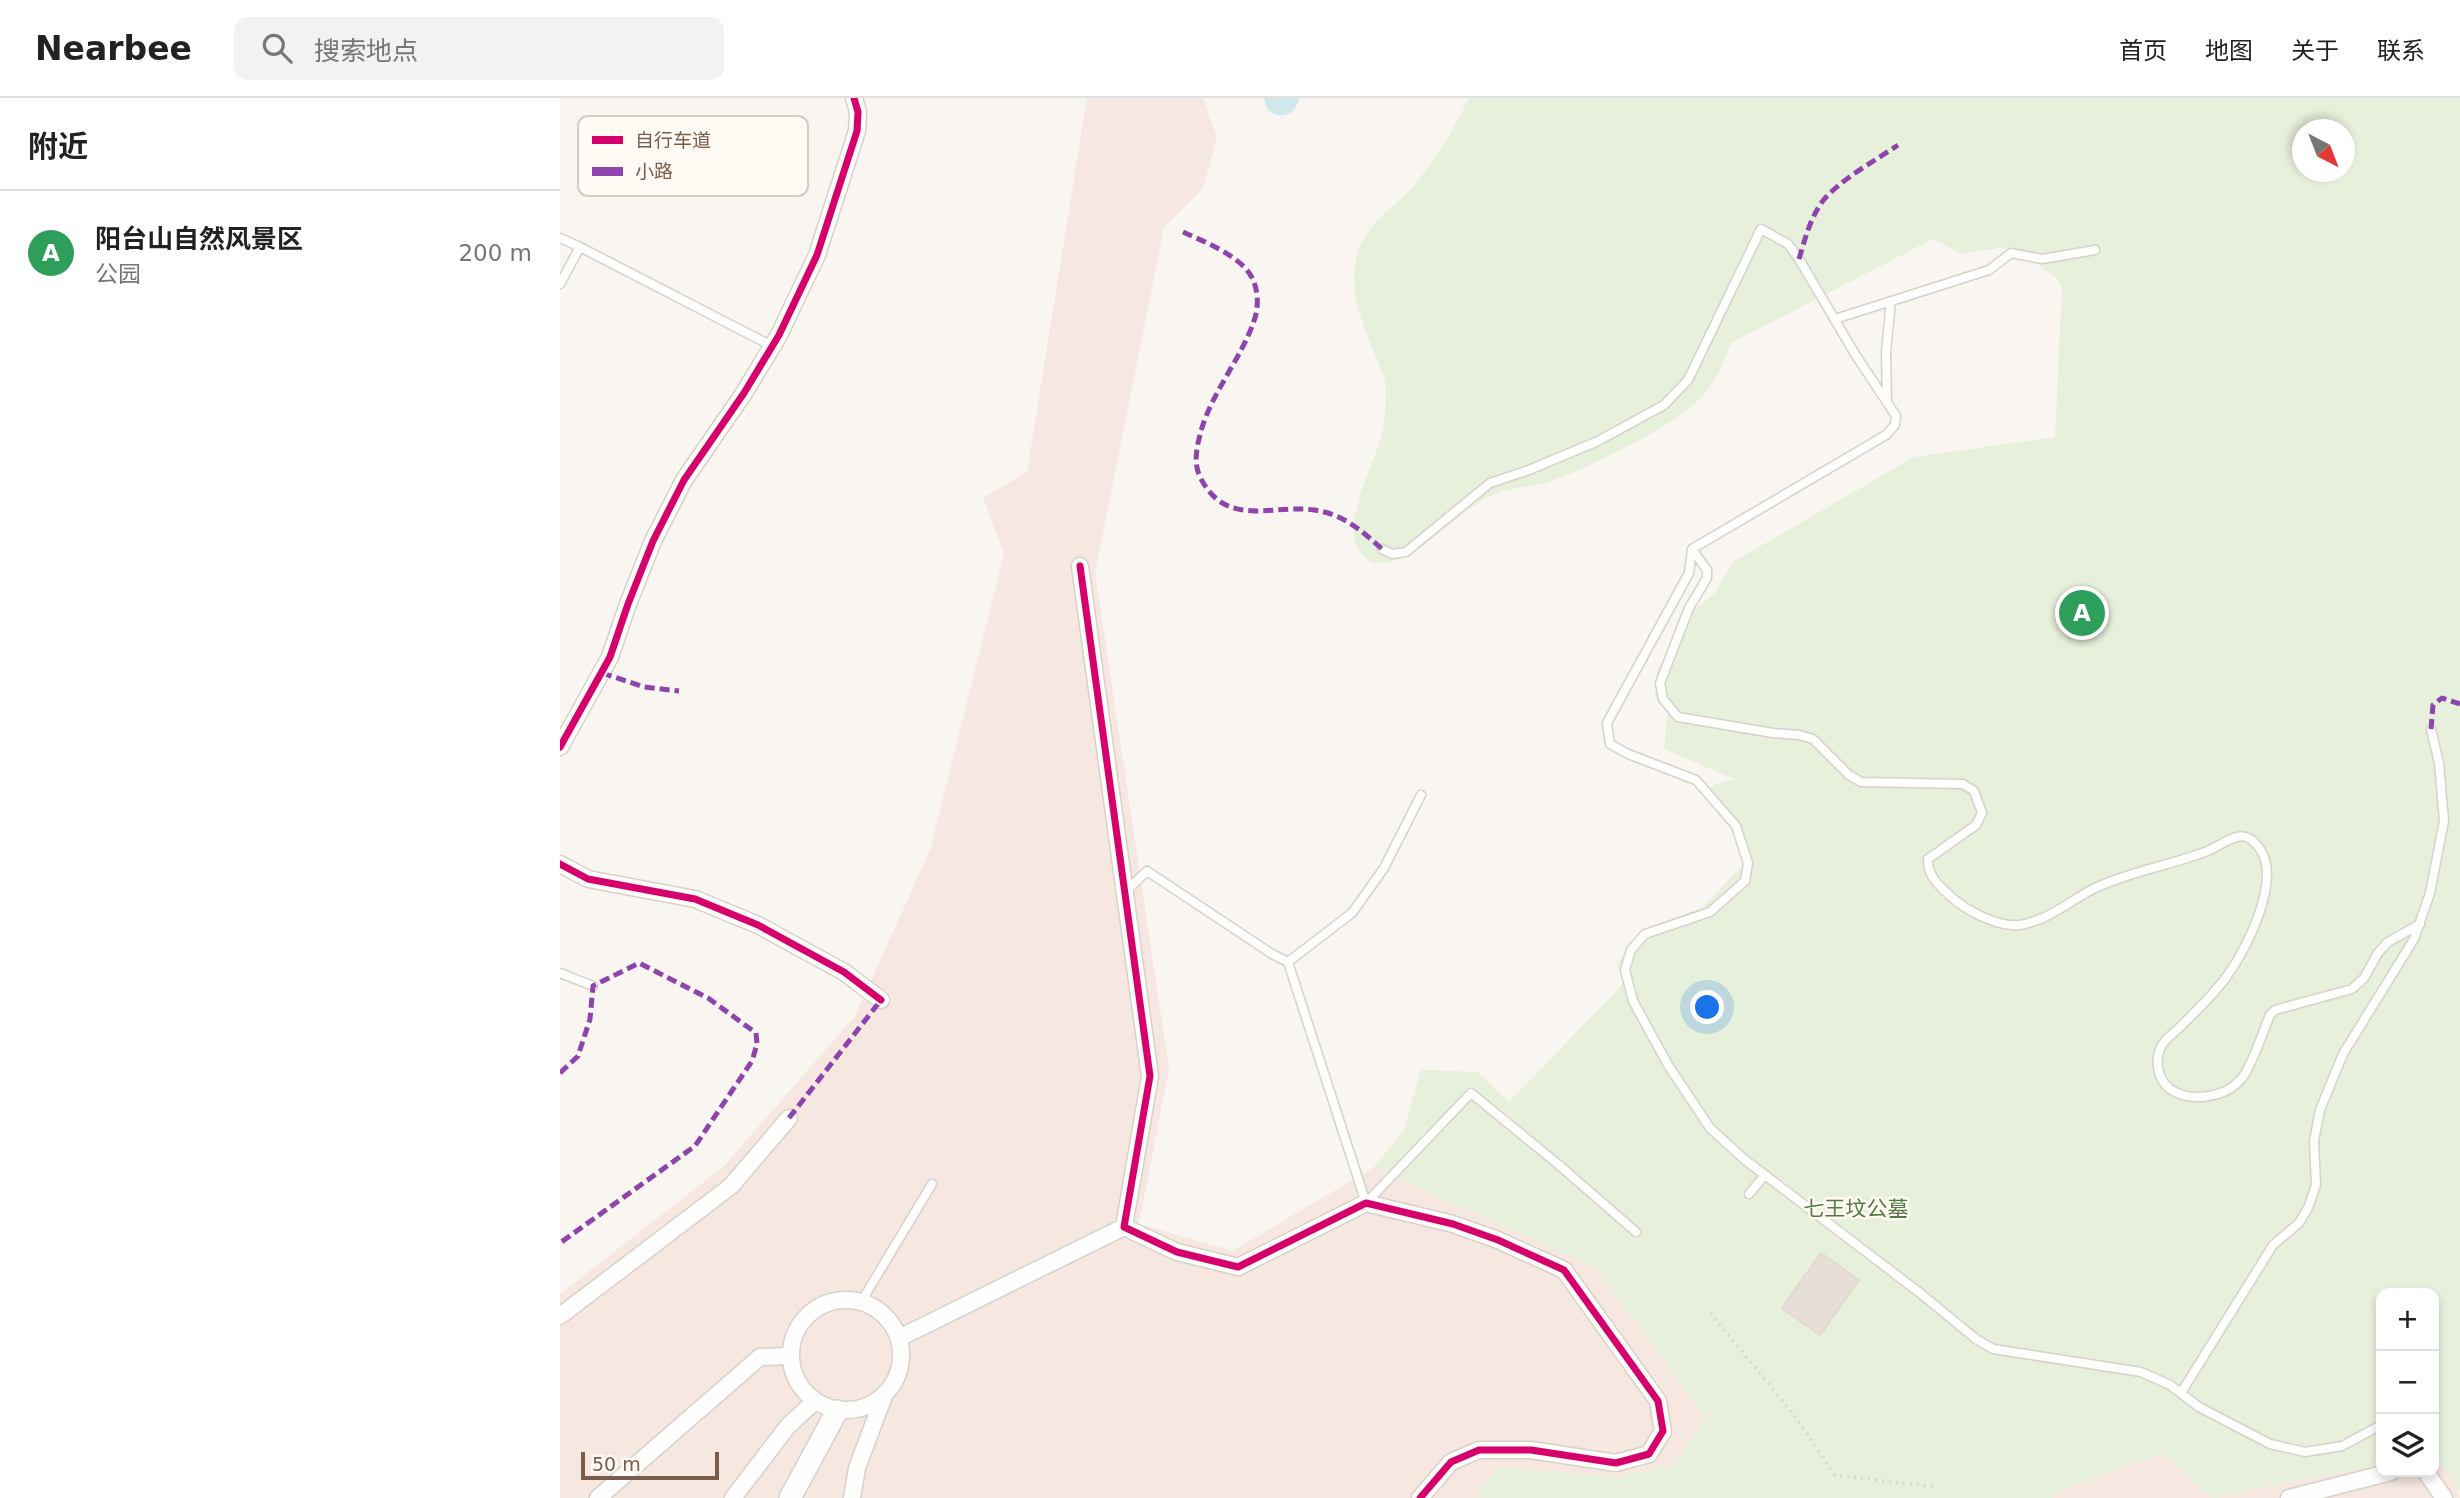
<!DOCTYPE html>
<html lang="zh">
<meta charset="utf-8">
<style>
body{margin:0;font-family:"DejaVu Sans","Noto Sans SC",sans-serif;background:#f2f2f2;color:#222}
.controls{position:absolute;right:21px;bottom:21px;display:grid;overflow:hidden;border-radius:14px;box-shadow:0 4px 10px #0003}
.controls button{width:63px;height:63px;display:grid;place-items:center;padding:0;border:0;border-bottom:2px solid #e0e0e0;background:#fff;color:#222;font:35px sans-serif}
.compass{position:absolute;left:1732px;top:21px;width:63px;height:63px;border-radius:50%;background:#fff;box-shadow:0 4px 10px #0003;rotate:138deg}
.scale{position:absolute;left:21px;bottom:18px;width:138px;box-sizing:border-box;padding-left:7px;border:4px solid #7a5c4d;border-top:0;font-size:19px;line-height:24px;white-space:nowrap;color:#7a5c4d;-webkit-text-stroke:5px #fffaf3;paint-order:stroke}
.you{position:absolute;left:1148px;top:910px;width:24px;height:24px;margin:-18px;border:5px solid #fff;border-radius:50%;background:#1a73e8;box-shadow:0 0 0 10px #1a73e833}
.badge{display:grid;place-items:center;width:46px;height:46px;border-radius:50%;background:#5d544f;color:#fff;font-size:23px;font-weight:700}
.pin{position:absolute;translate:-50% -50%;border:4px solid #fff;box-shadow:0 2px 7px #0006}
.list{margin:0;padding:0;list-style:none}
h2{display:flex;justify-content:space-between;align-items:center;height:91px;margin:0;padding:0 28px;font-size:30px}
h2 small{font-size:23px;font-weight:400;color:#767676}
.list li{display:grid;grid-template-columns:46px 1fr auto;gap:21px;align-items:center;box-sizing:border-box;height:126px;padding:0 28px;border-top:2px solid #e0e0e0}
.list b{display:block;font-size:26px;white-space:nowrap}
.list p{margin:0;font-size:23px;white-space:nowrap;color:#767676}
.list em{font-size:23px;font-style:normal;color:#767676}
.icon{flex:none;width:38px;height:38px;fill:none;stroke:currentColor;stroke-width:2;stroke-linecap:round;stroke-linejoin:round}
.map{position:relative;flex:none;width:1900px;height:1400px;overflow:hidden}
header{display:flex;align-items:center;gap:42px;box-sizing:border-box;height:98px;padding:0 35px;background:#fff;border-bottom:2px solid #e0e0e0}
header strong{font-size:33px}
nav{display:flex;gap:38px;margin-inline-start:auto;font-size:24px}
.search{width:490px;height:63px;background:#f2f2f2;display:flex;align-items:center;gap:18px;box-sizing:border-box;padding:0 24px;border-radius:14px;color:#767676;font-size:26px}
main{display:flex}
aside{flex:1;background:#fff}
.map>svg:first-child{display:block}
.commercial{fill:#f6e8e1}
.green{fill:#e7f0db;fill-rule:evenodd}
.lines{fill:none;stroke-linecap:round;stroke-linejoin:round}
.river{stroke:#d0e8ea;stroke-width:33}
.building{fill:#e6ded7;stroke:#e2d8d2;stroke-width:2}
.service-casing{stroke:#d7d1cb;stroke-width:11}
.minor-casing{stroke:#d7d1cb;stroke-width:19}
.tertiary-casing{stroke:#d7d1cb;stroke-width:24}
.path{stroke:#dcd5d0;stroke-width:3.5;stroke-dasharray:2 5;stroke-linecap:butt}
.service{stroke:#fefefd;stroke-width:8}
.minor{stroke:#fefefd;stroke-width:16}
.tertiary{stroke:#fefefd;stroke-width:21}
.quiet{stroke:#8e44ad;stroke-width:5;stroke-dasharray:10 5;stroke-linecap:butt}
.cycleway-casing{stroke:#fffaf3;stroke-width:11}
.cycleway{stroke:#d6006c;stroke-width:7}
.labels{text-anchor:middle;dominant-baseline:central;stroke-width:5;stroke-linejoin:round;paint-order:stroke}
.park-label{font-size:21px;fill:#537a41;stroke:#fffaf3}
.key{fill:#fffaf3;stroke:#d7cbc1;stroke-width:2}
.key-label{font-size:19px;fill:#7a5c4d}
</style>
<header>
<strong>Nearbee</strong>
<div class="search"><svg class="icon" aria-label="search" viewBox="0 0 24 24"><circle cx="10" cy="10" r="6"/><path d="M15 15l6 6"/></svg>搜索地点</div>
<nav><a>首页</a><a>地图</a><a>关于</a><a>联系</a></nav>
</header>
<main>
<aside>
<h2>附近<small></small></h2>
<ul class="list">
<li><span class="badge" style="background:#2e9e5b">A</span><div><b>阳台山自然风景区</b><p>公园</p></div><em>200 m</em></li>
</ul>
</aside>
<div class="map">
<svg width="1900" height="1400" viewBox="0 0 1900 1400">
<rect width="100%" height="100%" fill="#f9f5f0"/>
<path class="commercial" d="M 527,0 L 643,0 L 657,40 L 643,90 L 604,129 L 535,474 L 609,971 L 579,1126 L 673,1153 L 814,1069 L 1036,1170 L 1146,1320 L 1114,1367 L 1055,1379 L 999,1376 L 918,1392 L 924,1400 L 0,1400 L 0,1196 L 164,1068 L 295,918 L 370,752 L 444,456 L 423,400 L 467,374 Z
M 1602,1355 L 1651,1400 L 1821,1366 L 1821,1374 L 1874,1374 L 1874,1359 L 1893,1380 L 1900,1400 L 1489,1400 L 1498,1394 Z"/>
<path class="green" d="M 909,0 L 1900,0 L 1900,1396 L 1893,1380 L 1874,1359 L 1874,1195 L 1821,1195 L 1821,1366 L 1651,1400 L 1602,1355 L 1498,1394 L 1489,1400 L 924,1400 L 917,1392 L 941,1369 L 1055,1379 L 1114,1367 L 1146,1320 L 1036,1170 L 814,1069 L 844,1032 L 861,972 L 918,974 L 949,1004 L 1065,884 L 1057,866 L 1079,834 L 1142,810 L 1182,768 L 1179,735 L 1139,691 L 1174,681 L 1104,651 L 1108,611 L 1095,599 L 1098,570 L 1116,539 L 1133,513 L 1154,496 L 1173,464 L 1354,359 L 1495,339 L 1502,188 L 1497,181 L 1460,151 L 1438,150 L 1401,156 L 1373,141 L 1171,245 C 1164,263 1157,282 1144,296 C 1122,324 1028,371 993,382 C 970,390 944,389 922,402 C 898,416 833,483 806,461 C 773,434 817,364 823,331 C 825,318 827,297 825,284 C 824,276 819,267 816,259 C 803,226 788,194 797,157 C 807,123 835,110 856,85 C 880,56 893,32 909,0 ZM 1742,32 L 1784,32 L 1784,74 L 1742,74 Z"/>
<g class="lines">
<path class="river" d="M 721,1 L 722,0"/>
</g>
<path class="building" d="M 1261,1155 L 1299,1182 L 1260,1237 L 1222,1210 Z"/>
<g class="lines">
<g class="service-casing">
<path id="service" d="M 0,140 L 20,149
M 0,186 L 20,149 L 212,248
M 1275,221 L 1429,172 L 1451,155 L 1482,161 L 1535,152
M 1327,304 L 1326,254 L 1331,203
M 822,451 L 832,456 L 846,454 L 930,385 L 969,372 L 1038,343 L 1104,307 L 1128,282 L 1201,131 L 1228,146 L 1239,161 L 1295,256 L 1336,318 L 1335,327 L 1326,337 L 1132,451 L 1129,475 L 1047,625 L 1050,646 L 1068,656 L 1136,682 L 1176,728 L 1188,765 L 1185,783 L 1150,814 L 1085,836 L 1071,852 L 1065,872 L 1073,903 L 1108,967 L 1150,1030 L 1185,1062 L 1205,1077
M 1132,451 L 1147,472 L 1147,480 L 1129,510 L 1100,585 L 1103,601 L 1118,619 L 1213,635 L 1239,637 L 1253,641 L 1289,677 L 1301,684 L 1403,686 L 1414,693 L 1422,715 L 1416,727 L 1368,761 C 1367,776 1378,787 1388,796 C 1405,812 1436,829 1459,827 C 1488,823 1509,803 1535,790 C 1571,773 1613,767 1650,752 C 1658,748 1665,743 1674,740 C 1685,735 1693,741 1700,751 C 1722,783 1685,855 1664,882 C 1651,899 1635,914 1620,929 C 1615,934 1606,940 1602,947 C 1594,961 1597,981 1610,991 C 1630,1005 1666,1000 1682,980 C 1692,968 1703,933 1710,917 L 1715,912 L 1792,891 L 1804,880 L 1818,855 L 1828,844 L 1860,826
M 861,697 L 824,770 L 792,815 L 728,864 L 806,1105 L 911,995 L 999,1067 L 1076,1134
M 566,793 L 587,773 L 712,856 L 728,864
M 0,875 L 33,888
M 1189,1096 L 1205,1077 L 1360,1195 L 1416,1241 L 1433,1251 L 1581,1274 L 1610,1287 L 1639,1309 L 1710,1346 L 1745,1354 L 1782,1348 L 1821,1327
M 301,1204 L 372,1086
M 1621,1295 L 1713,1147 L 1739,1125 L 1748,1110 L 1756,1087 L 1754,1043 L 1760,1012 L 1783,956 L 1854,841 L 1870,795 L 1884,723 L 1879,665 L 1871,631"/>
</g>
<g class="minor-casing">
<path id="minor" d="M 520,468 L 590,978 L 564,1129 L 617,1154 L 678,1169 L 806,1105 L 893,1126 L 938,1142 L 1004,1172 L 1098,1303 L 1103,1333 L 1089,1356 L 1056,1365 L 971,1352 L 919,1352 L 891,1364 L 860,1400
M 0,649 L 50,559 L 68,506 L 93,443 L 124,382 L 184,295 L 219,237 L 257,157 L 297,33 L 298,14 L 294,0
M 0,766 L 28,781 L 135,801 L 198,827 L 284,874 L 321,902
M231 1257a55 55 0 1 1 110 0a55 55 0 1 1-110 0Z
M 0,1218 L 171,1088 L 229,1020
M 339,1240 L 564,1129
M 1866,1374 L 1884,1400
M 38,1400 L 200,1259 L 229,1258
M 173,1400 L 228,1328 L 254,1304
M 292,1400 L 297,1370 L 324,1298
M 1729,1400 L 1831,1374"/>
</g>
<g class="tertiary-casing">
<path id="tertiary" d="M 230,1400 L 277,1313"/>
</g>
<path class="path" d="M 1150,1215 L 1234,1317 L 1275,1377 L 1377,1389"/>
<use href="#service" class="service"/>
<use href="#minor" class="minor"/>
<use href="#tertiary" class="tertiary"/>
<path class="quiet" d="M 623,134 C 645,144 671,154 687,172 C 698,185 700,206 694,223 C 681,261 652,294 641,333 C 637,348 633,364 640,379 C 666,431 711,406 754,412 C 783,416 801,432 822,451
M 1239,161 C 1245,141 1250,121 1262,104 C 1279,82 1315,63 1338,47
M 42,575 L 84,589 L 119,593
M 1871,631 L 1873,607 L 1882,600 L 1900,606
M 0,975 L 18,958 L 30,921 L 33,888 L 79,865 L 148,900 L 196,935 L 197,946 L 192,963 L 135,1048 L 0,1145
M 229,1020 L 321,902"/>
<g class="cycleway-casing">
<path id="cycleway" d="M 520,468 L 590,978 L 564,1129 L 617,1154 L 678,1169 L 806,1105 L 893,1126 L 938,1142 L 1004,1172 L 1098,1303 L 1103,1333 L 1089,1356 L 1056,1365 L 971,1352 L 919,1352 L 891,1364 L 860,1400
M 0,649 L 50,559 L 68,506 L 93,443 L 124,382 L 184,295 L 219,237 L 257,157 L 297,33 L 298,14 L 294,0
M 0,766 L 28,781 L 135,801 L 198,827 L 284,874 L 321,902"/>
</g>
<use href="#cycleway" class="cycleway"/>
</g>
<g class="labels">
<g class="park-label">
<text x="1296" y="1111">七王坟公墓</text>
</g>
</g>
<rect x="18" y="18" width="230" height="80" rx="10" class="key"/>
<rect x="32" y="38" width="31" height="8" fill="#d6006c"/>
<rect x="32" y="69" width="31" height="9" fill="#8e44ad"/>
<g class="key-label">
<text x="75" y="49">自行车道</text>
<text x="75" y="80">小路</text>
</g>
</svg>
<div class="controls">
<button>+</button>
<button>−</button>
<button><svg class="icon" aria-label="layers" viewBox="0 0 24 24"><path d="M12 4l9 5-9 5-9-5zM3 14l9 5 9-5"/></svg></button>
</div>
<svg class="compass" viewBox="-18 -18 36 36"><path d="M0-13l5 13h-10z" fill="#e53935"/><path d="M0 13l5-13h-10z" fill="#767676"/></svg>
<div class="scale">50 m</div>
<div class="you"></div>
<div class="pin badge" style="left:1522px;top:515px;background:#2e9e5b">A</div>
</div>
</main>
